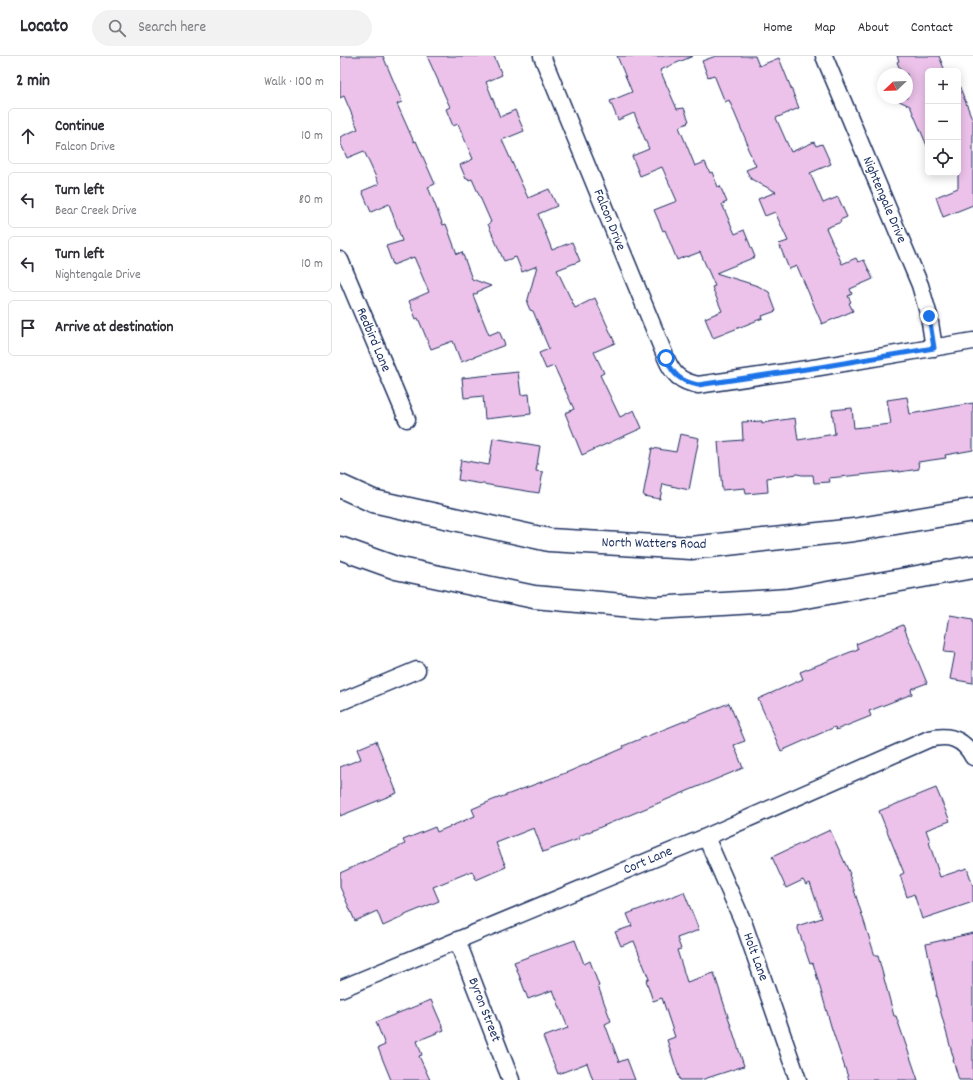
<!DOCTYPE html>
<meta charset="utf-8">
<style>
body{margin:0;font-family:Dekko,sans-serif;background:#f2f2f3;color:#2b2b33}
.controls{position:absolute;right:12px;top:12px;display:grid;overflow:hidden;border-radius:6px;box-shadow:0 2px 10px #0003}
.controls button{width:36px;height:36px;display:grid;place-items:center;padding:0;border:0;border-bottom:1px solid #e1e1e2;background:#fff;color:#2b2b33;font:20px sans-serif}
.compass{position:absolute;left:537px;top:12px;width:36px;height:36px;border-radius:50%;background:#fff;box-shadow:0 2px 10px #0003;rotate:247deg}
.stop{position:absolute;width:12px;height:12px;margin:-9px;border:3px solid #1a73e8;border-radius:50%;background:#fff}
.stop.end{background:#1a73e8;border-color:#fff;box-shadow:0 1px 4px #0008}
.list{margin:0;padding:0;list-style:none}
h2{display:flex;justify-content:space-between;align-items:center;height:52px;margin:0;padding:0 16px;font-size:17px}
h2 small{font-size:13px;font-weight:400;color:#7c7c81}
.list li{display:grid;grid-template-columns:26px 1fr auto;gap:12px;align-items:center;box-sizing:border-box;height:56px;margin:0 8px 8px;padding:0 8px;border:1px solid #e1e1e2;border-radius:6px}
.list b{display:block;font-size:15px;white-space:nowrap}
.list p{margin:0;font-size:13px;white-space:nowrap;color:#7c7c81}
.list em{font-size:13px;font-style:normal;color:#7c7c81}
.icon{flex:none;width:22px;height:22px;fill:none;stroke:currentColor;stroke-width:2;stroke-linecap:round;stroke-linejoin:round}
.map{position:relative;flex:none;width:633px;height:1024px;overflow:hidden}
header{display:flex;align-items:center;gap:24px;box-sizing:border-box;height:56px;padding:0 20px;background:#fff;border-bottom:1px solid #e1e1e2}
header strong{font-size:19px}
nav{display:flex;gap:22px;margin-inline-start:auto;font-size:14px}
.search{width:280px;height:36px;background:#f2f2f3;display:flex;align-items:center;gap:10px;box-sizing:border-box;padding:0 14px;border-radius:22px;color:#7c7c81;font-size:15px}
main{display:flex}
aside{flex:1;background:#fff}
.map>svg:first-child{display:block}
.building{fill:#ecc2ea;stroke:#1b2f5e}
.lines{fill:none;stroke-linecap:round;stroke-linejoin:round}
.street-casing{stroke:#1b2f5e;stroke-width:19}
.secondary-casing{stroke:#1b2f5e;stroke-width:25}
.street{stroke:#fff;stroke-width:16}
.secondary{stroke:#fff;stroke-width:22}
.route{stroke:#1a73e8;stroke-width:5}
.labels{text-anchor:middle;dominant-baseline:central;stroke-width:3;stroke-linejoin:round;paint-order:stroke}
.street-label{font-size:14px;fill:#1b2f5e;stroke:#fff}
</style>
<header>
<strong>Locato</strong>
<div class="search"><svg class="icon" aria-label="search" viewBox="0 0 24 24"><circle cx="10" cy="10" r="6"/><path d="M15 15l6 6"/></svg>Search here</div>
<nav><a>Home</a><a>Map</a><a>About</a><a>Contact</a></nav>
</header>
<main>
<aside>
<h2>2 min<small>Walk · 100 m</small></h2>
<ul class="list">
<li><svg class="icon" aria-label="ahead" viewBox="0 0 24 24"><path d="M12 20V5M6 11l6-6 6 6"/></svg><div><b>Continue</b><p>Falcon Drive</p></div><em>10 m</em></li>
<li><svg class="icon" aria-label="left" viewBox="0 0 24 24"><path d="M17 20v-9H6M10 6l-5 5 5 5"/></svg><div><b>Turn left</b><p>Bear Creek Drive</p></div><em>80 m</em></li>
<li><svg class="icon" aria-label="left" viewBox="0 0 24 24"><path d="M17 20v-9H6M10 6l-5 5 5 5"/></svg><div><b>Turn left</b><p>Nightengale Drive</p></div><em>10 m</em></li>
<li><svg class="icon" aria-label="arrive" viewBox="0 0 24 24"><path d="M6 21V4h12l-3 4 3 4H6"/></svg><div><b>Arrive at destination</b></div></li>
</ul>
</aside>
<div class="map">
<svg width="633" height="1024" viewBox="0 0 633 1024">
<rect width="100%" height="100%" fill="#fff"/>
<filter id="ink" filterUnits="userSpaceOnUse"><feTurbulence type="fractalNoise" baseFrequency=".025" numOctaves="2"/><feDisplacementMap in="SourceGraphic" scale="8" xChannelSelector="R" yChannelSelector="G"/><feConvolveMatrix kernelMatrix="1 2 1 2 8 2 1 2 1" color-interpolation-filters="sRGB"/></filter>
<g filter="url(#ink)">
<path class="building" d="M 0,0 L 43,0 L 61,43 L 62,46 L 57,48 L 74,86 L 76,85 L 95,128 L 88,131 L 103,169 L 106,168 L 117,198 L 122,196 L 132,223 L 151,230 L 137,236 L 138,237 L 133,239 L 149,279 L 159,275 L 165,289 L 121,306 L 113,285 L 91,293 L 78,262 L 76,263 L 69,245 L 89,236 L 74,201 L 53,209 L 46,190 L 62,185 L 49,148 L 31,156 L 22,135 L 39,128 L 24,95 L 7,102 L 0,86 L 0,81 L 18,73 L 4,40 L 0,42 Z
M 87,0 L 154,0 L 162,19 L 146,26 L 160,61 L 175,54 L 184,75 L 162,84 L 188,142 L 209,133 L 217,150 L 198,158 L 212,194 L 232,186 L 240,205 L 217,214 L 235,252 L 255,242 L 275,287 L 254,296 L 264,317 L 260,319 L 280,361 L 294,354 L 302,372 L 242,399 L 225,357 L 234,353 L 214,310 L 206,313 L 199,297 L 209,293 L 193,255 L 190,254 L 187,247 L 197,210 L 182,216 L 176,201 L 164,205 L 163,203 L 148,168 L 151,166 L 132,123 L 129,124 L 128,122 L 126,123 L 120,109 L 133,103 L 118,68 L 113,70 L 106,53 L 110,51 Z
M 277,0 L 353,0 L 320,14 L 337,53 L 344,52 L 349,65 L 347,66 L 348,67 L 339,71 L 349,95 L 355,110 L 365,106 L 370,117 L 372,116 L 378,131 L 380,130 L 387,146 L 382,148 L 395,178 L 404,174 L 415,201 L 376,217 L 418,230 L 429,236 L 436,255 L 422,260 L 423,262 L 373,282 L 365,262 L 382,255 L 372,231 L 375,230 L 360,196 L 347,201 L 346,200 L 337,204 L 325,174 L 323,175 L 314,154 L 337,145 L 322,111 L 300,120 L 292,100 L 309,93 L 294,57 L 278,64 L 270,45 L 292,36 Z
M 376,0 L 415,0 L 419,10 L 439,2 L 459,52 L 436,62 L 451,96 L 474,86 L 476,90 L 482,88 L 491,108 L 470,117 L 483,147 L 498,141 L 507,161 L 500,164 L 501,166 L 486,172 L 502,208 L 516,202 L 518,206 L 524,204 L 533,223 L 510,233 L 512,238 L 508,240 L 511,246 L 509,247 L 513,255 L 482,268 L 457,210 L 449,213 L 439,188 L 448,185 L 435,156 L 425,160 L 418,143 L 436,136 L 411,123 L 406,114 L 416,110 L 407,91 L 408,89 L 389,44 L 385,46 L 374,19 L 368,21 L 362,5 Z
M 557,0 L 599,0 L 605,15 L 588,15 L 588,92 L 570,50 L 555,43 L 555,42 L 567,42 L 567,18 L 562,18 L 557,6 L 559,5 Z
M 619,29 L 633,65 L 633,149 L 603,161 L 596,141 L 618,132 L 618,30 Z
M 178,316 L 181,339 L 189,338 L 191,358 L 145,363 L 143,340 L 124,342 L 122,322 Z
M 567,341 L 570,358 L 633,347 L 633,394 L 605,399 L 606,402 L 578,406 L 579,413 L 559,416 L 559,415 L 489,422 L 490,426 L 474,427 L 473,419 L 462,419 L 457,418 L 427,422 L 428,436 L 406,438 L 405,432 L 382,434 L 378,386 L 403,384 L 402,366 L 422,365 L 422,367 L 455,362 L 458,384 L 495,378 L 492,354 L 512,352 L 514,372 L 551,368 L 547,344 Z
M 340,378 L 359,382 L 349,434 L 323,428 L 320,443 L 303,440 L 312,392 L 336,396 Z
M 153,382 L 200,390 L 196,415 L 203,416 L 199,437 L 118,424 L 121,404 L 149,409 Z
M 610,559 L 633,563 L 633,627 L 610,623 L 615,597 L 604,596 Z
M 563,569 L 587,627 L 571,633 L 572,638 L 529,655 L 531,660 L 496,674 L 495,671 L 441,695 L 418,643 L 463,623 L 460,616 L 518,593 L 516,588 Z
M 389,647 L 405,685 L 394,689 L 403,712 L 239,780 L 239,783 L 203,796 L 194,772 L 156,787 L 166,811 L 136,824 L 132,815 L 93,831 L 99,845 L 65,859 L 65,860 L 43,870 L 37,855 L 15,865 L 0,831 L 0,817 L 65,788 L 63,784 L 95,771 L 97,776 L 135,760 L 132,753 L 153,744 L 228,716 L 284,692 L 283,690 Z
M 36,685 L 57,737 L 0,760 L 0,711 L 21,703 L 17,693 Z
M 596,732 L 610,765 L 586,774 L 590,785 L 589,786 L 600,821 L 627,812 L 633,830 L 633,846 L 582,863 L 574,838 L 567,841 L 560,819 L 564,817 L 539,755 Z
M 490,774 L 510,818 L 509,818 L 535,900 L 538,900 L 554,960 L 556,960 L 578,1024 L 509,1024 L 491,970 L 473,907 L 470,908 L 457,870 L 482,862 L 470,827 L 466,829 L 463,824 L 446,832 L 432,801 Z
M 344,836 L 359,874 L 337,882 L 341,893 L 337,894 L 347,926 L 374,917 L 404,1010 L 361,1024 L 340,1024 L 327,984 L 335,981 L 322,942 L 313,945 L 306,924 L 309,923 L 294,885 L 281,890 L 275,876 L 292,870 L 287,858 Z
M 633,877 L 633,1024 L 619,1024 L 613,1004 L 614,1004 L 596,939 L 597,939 L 586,888 Z
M 235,884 L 244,908 L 250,905 L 259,930 L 258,930 L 271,965 L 265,968 L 279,1006 L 287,1003 L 295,1024 L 253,1024 L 247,1007 L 218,1018 L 203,981 L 228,972 L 213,934 L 188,943 L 174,906 Z
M 91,944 L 104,974 L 77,985 L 82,999 L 79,1000 L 90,1024 L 51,1024 L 38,992 L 45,989 L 36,966 Z"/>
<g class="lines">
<g class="street-casing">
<path id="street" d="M 202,0 L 326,302 C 333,319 340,325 358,329 L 480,311 L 633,285
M 484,0 L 580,229 L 589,260 L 594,292
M 0,204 L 67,363
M 0,646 L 77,614
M 366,781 L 404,868 L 458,1024
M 117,884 L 171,1024
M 0,933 L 366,781 L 589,683 C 609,678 623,682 633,701"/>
</g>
<g class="secondary-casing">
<path id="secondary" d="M 0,430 L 33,445 L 209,484 L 351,492 L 514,474 L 633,454
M 0,492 L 56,512 L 194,541 L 315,552 L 449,544 L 633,511"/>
</g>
<use href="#street" class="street"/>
<use href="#secondary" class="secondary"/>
</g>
</g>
<g class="lines" filter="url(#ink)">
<path class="route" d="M 326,302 C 333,319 340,325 358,329 L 480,311 L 594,292 L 589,260"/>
</g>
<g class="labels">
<g class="street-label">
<text transform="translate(544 144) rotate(67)">Nightengale Drive</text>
<text transform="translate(269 164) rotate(68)">Falcon Drive</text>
<text transform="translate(33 284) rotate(67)">Redbird Lane</text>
<text transform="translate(314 488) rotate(1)">North Watters Road</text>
<text transform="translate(308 805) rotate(-23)">Cort Lane</text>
<text transform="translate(415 901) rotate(70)">Holt Lane</text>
<text transform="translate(144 954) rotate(69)">Byron Street</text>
</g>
</g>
</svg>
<div class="controls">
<button>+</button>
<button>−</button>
<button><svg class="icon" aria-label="locate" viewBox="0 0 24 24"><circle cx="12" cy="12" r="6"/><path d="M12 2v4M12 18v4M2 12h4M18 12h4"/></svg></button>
</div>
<svg class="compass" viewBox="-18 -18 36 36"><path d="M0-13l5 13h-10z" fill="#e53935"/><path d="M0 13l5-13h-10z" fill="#7c7c81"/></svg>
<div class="stop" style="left:326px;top:302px"></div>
<div class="stop end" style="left:589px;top:260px"></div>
</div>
</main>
